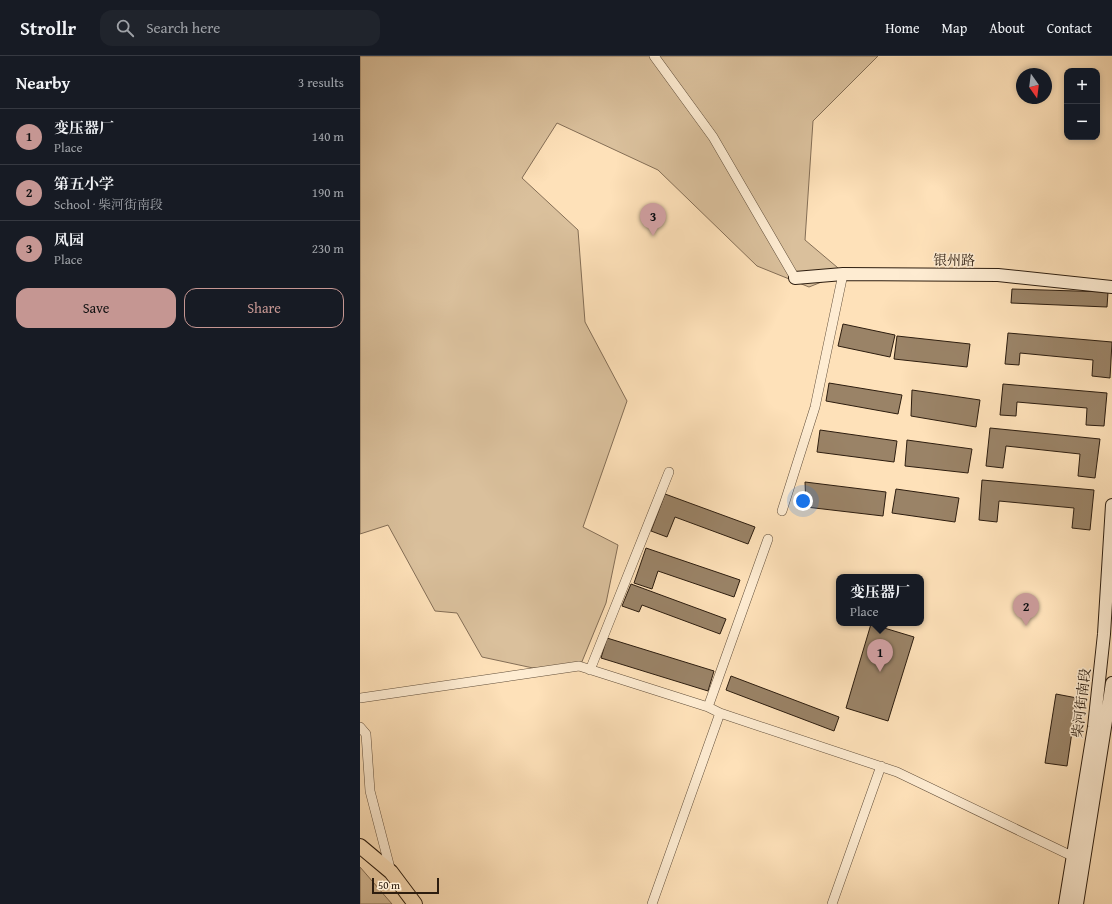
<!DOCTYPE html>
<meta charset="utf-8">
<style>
body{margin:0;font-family:"Gentium Book Plus","Noto Serif SC",serif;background:#20242c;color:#f1f3f6}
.controls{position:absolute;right:12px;top:12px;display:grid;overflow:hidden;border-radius:8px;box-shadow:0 2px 6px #0003}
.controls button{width:36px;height:36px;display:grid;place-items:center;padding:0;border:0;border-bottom:1px solid #363941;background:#171b24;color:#f1f3f6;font:20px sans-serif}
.compass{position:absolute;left:656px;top:12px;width:36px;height:36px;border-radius:50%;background:#171b24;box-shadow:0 2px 6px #0003;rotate:166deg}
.scale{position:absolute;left:12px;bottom:10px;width:67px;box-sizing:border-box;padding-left:4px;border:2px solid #2d1d0f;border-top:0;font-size:11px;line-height:14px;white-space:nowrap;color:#2d1d0f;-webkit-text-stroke:3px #feecd2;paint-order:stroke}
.you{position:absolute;left:443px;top:445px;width:14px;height:14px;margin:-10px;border:3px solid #fff;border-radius:50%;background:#1a73e8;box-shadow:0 0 0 6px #1a73e833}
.badge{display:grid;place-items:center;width:26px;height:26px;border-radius:50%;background:#c59692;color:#111;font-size:13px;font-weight:700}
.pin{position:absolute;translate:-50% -33px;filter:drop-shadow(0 1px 2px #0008)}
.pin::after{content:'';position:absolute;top:21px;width:14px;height:12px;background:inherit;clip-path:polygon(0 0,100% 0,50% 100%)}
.popup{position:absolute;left:476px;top:518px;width:88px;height:52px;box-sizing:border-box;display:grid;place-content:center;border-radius:8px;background:#171b24;filter:drop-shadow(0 1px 3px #0005);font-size:13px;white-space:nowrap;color:#9ea1a6}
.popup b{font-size:15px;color:#f1f3f6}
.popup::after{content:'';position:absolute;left:50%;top:100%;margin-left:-8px;border:8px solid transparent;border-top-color:#171b24}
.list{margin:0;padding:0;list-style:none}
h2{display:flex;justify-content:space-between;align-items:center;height:52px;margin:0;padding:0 16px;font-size:17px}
h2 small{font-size:13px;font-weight:400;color:#9ea1a6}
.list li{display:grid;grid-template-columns:26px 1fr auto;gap:12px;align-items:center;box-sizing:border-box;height:56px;padding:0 16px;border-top:1px solid #363941}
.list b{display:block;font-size:15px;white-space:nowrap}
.list p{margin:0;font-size:13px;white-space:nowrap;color:#9ea1a6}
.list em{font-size:13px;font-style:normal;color:#9ea1a6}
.actions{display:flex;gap:8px;padding:12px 16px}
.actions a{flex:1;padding:9px 0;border:1px solid #c59692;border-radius:12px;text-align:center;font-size:14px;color:#c59692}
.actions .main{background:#c59692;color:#111}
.icon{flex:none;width:22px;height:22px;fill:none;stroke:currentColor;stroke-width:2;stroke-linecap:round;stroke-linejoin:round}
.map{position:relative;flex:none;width:752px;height:848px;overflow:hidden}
header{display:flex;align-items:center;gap:24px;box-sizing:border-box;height:56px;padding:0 20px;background:#171b24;border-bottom:1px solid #363941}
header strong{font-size:19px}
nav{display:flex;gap:22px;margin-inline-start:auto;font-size:14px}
.search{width:280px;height:36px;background:#20242c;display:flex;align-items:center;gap:10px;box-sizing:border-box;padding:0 14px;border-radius:12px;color:#9ea1a6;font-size:15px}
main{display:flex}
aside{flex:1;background:#171b24}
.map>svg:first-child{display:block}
.green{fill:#dac09c;stroke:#846e56}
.building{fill:#9a8367;stroke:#2d1d0f}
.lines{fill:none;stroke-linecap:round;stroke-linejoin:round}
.minor-casing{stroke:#614e3a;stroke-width:10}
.secondary-casing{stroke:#2d1d0f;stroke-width:14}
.primary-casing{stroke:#2d1d0f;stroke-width:16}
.minor{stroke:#feecd2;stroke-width:9}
.secondary{stroke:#feecd2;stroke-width:12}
.primary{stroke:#fee1b9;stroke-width:14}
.labels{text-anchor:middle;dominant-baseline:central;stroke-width:3;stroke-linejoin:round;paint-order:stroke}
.street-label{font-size:14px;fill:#2d1d0f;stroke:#feecd2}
</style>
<header>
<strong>Strollr</strong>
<div class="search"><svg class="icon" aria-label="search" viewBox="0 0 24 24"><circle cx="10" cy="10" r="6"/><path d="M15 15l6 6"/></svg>Search here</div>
<nav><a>Home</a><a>Map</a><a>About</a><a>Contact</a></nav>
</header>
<main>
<aside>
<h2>Nearby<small>3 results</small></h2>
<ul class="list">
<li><span class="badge">1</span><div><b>变压器厂</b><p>Place</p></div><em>140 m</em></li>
<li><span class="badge">2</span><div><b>第五小学</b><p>School · 柴河街南段</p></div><em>190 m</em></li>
<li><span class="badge">3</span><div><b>凤园</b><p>Place</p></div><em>230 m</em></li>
</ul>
<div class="actions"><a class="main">Save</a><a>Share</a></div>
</aside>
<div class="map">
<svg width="752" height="848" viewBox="0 0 752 848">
<rect width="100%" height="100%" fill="#fee1b9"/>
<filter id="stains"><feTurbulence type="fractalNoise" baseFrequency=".005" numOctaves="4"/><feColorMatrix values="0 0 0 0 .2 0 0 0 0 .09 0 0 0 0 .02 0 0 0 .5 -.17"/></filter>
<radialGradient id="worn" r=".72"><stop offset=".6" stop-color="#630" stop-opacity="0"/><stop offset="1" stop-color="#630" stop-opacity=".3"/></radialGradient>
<path class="green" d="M 0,0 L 518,0 L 453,65 L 445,184 L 484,217 L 449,231 L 397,210 L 298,114 L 197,67 L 162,122 L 218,174 L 225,266 L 267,345 L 223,471 L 258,489 L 246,547 L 221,608 L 173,612 L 122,601 L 97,557 L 75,555 L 28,469 L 0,478 Z
M 0,811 L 32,848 L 0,848 Z"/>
<path class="building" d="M 652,233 L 748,236 L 747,251 L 651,247 Z
M 483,268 L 535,279 L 530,301 L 478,290 Z
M 648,277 L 752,286 L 750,322 L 732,320 L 733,304 L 660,297 L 659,309 L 645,308 Z
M 537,280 L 610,288 L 607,311 L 534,303 Z
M 469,327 L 542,339 L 538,358 L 466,345 Z
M 643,328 L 747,337 L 744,370 L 726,369 L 727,352 L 657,346 L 656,360 L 640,359 Z
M 552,334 L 620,344 L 616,371 L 551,360 Z
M 630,372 L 740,383 L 735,422 L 718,420 L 720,398 L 646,390 L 643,412 L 626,410 Z
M 460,374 L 537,385 L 534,406 L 457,396 Z
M 547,384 L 612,393 L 608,417 L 545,410 Z
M 622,424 L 734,434 L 730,474 L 712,472 L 714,452 L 639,445 L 637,466 L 619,464 Z
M 445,426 L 526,436 L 523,460 L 446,451 Z
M 536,433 L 599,442 L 595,466 L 532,457 Z
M 305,438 L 395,471 L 388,488 L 315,461 L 307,481 L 291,475 Z
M 286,492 L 380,524 L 374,541 L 298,515 L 292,533 L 274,527 Z
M 271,528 L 366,563 L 360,578 L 282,549 L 279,556 L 262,550 Z
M 511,568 L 554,581 L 528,665 L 486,652 Z
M 247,582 L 354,615 L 348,635 L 241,602 Z
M 371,620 L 479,661 L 474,675 L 366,634 Z
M 696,638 L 717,642 L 707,710 L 685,707 Z"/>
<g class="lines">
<g class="minor-casing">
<path id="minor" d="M 294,0 L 353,81 L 435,222
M 422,455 L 455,351 L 483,218
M 230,614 L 309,416
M 0,642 L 219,610 L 348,651 L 360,657 L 537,716 L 714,801
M 348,651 L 408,483
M 0,671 L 6,678 L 10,735 L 31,816
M 292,848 L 360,657
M 472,848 L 521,710"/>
</g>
<g class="secondary-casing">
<path id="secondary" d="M 435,222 L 483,218 L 638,219 L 752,231
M 705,848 L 734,671 L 744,578 L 752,449
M 717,848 L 752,627"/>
</g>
<g class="primary-casing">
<path id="primary" d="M 0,790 L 31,816 L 55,848"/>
</g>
<use href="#minor" class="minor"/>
<use href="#secondary" class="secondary"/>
<use href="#primary" class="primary"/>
</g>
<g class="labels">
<g class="street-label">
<text transform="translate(594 204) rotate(1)">银州路</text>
<text transform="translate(721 647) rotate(-83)">柴河街南段</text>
</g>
</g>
<rect width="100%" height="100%" filter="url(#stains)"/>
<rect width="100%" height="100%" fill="url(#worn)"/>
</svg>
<div class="controls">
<button>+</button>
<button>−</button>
</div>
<svg class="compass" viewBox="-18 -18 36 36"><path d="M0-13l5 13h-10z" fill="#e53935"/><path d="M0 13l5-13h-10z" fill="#9ea1a6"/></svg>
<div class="scale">50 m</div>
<div class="you"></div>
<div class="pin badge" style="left:520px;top:616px">1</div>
<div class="popup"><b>变压器厂</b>Place</div>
<div class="pin badge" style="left:666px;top:570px">2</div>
<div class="pin badge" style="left:293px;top:180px">3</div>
</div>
</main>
